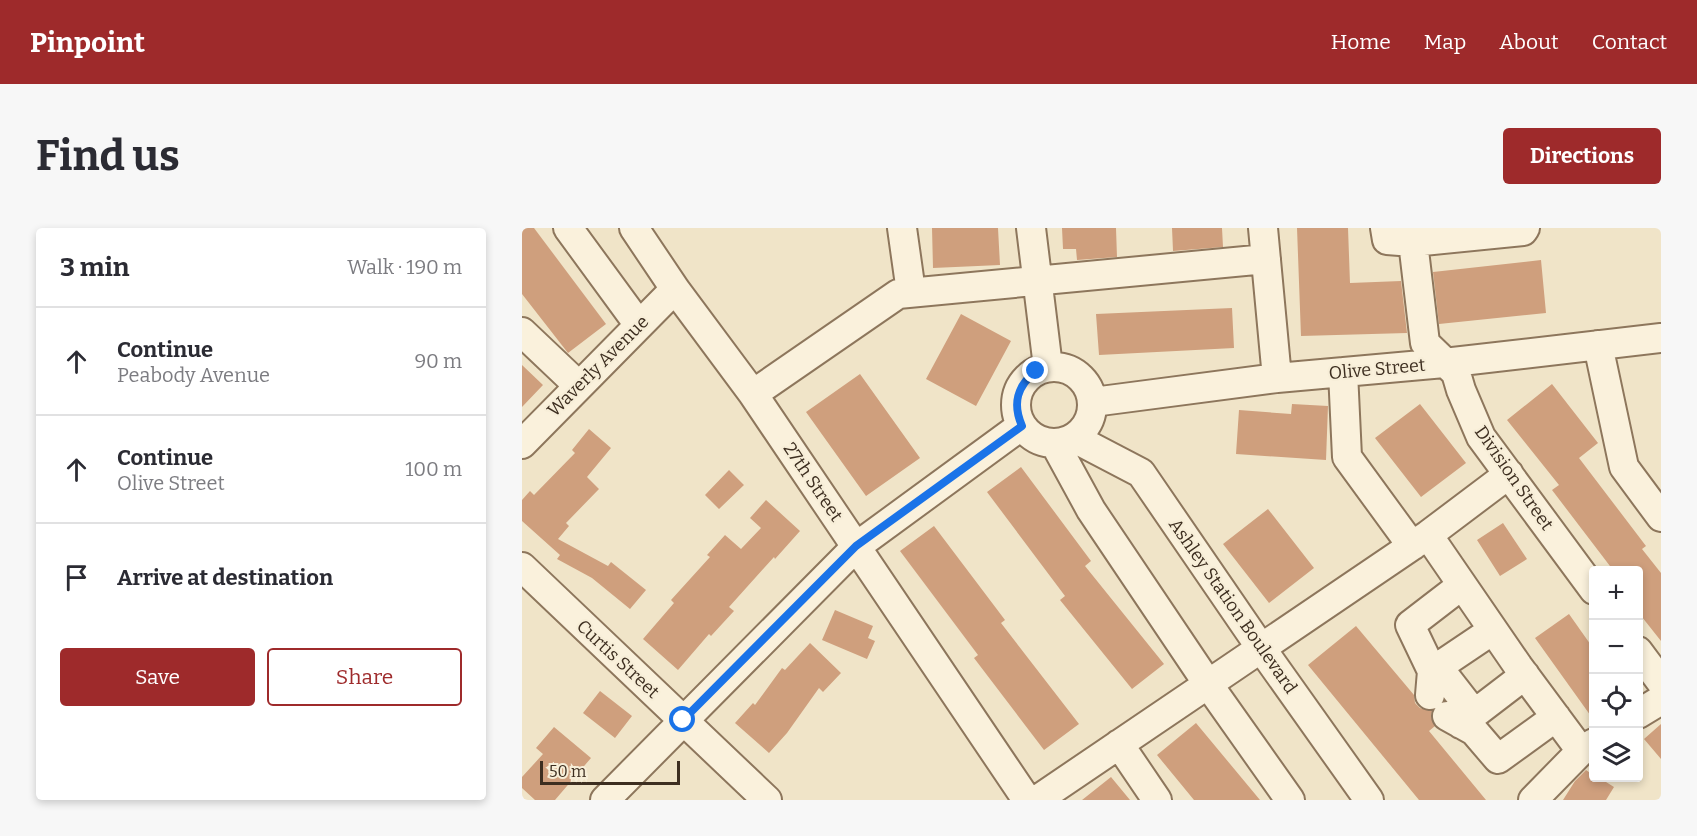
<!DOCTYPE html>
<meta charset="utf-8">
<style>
body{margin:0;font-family:Bitter,serif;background:#f7f7f7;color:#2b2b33}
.controls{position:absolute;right:18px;bottom:18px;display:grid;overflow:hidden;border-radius:6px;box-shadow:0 3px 9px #0003}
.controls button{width:54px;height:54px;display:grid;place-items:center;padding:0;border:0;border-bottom:2px solid #e1e1e2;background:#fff;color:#2b2b33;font:30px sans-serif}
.scale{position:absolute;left:18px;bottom:15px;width:140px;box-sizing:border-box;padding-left:6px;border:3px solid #3d2e20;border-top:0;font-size:16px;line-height:21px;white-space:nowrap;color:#3d2e20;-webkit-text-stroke:4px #f7eed8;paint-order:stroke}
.stop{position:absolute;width:18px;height:18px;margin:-14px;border:4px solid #1a73e8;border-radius:50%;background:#fff}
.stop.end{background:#1a73e8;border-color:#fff;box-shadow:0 2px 6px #0008}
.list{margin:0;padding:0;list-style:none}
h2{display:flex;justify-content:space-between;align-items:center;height:78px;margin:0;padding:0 24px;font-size:26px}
h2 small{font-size:20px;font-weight:400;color:#7c7c81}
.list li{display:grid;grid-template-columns:39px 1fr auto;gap:18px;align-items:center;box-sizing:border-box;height:108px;padding:0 24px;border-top:2px solid #e1e1e2}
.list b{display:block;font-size:22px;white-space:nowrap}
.list p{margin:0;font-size:20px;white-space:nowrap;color:#7c7c81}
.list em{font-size:20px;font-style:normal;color:#7c7c81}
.actions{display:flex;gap:12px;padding:18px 24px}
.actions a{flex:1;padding:14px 0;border:2px solid #9e2a2b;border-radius:6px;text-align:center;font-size:21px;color:#9e2a2b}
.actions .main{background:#9e2a2b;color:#fff}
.icon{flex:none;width:33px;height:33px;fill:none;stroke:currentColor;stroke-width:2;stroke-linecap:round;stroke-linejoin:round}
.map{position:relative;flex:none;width:1139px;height:572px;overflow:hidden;border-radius:6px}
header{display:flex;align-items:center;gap:36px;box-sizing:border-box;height:84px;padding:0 30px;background:#9e2a2b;color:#fff}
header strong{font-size:28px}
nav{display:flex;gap:33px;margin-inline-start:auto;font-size:21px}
.intro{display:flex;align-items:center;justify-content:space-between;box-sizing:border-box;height:144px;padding:0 36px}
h1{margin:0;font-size:42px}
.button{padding:15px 27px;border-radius:6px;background:#9e2a2b;color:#fff;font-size:21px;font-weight:700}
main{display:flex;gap:36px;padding:0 36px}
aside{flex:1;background:#fff;border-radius:6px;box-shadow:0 3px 9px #0003}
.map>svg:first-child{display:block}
.building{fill:#cf9f7d}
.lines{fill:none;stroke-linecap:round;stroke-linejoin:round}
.minor-casing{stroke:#8d765c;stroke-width:32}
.minor{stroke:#faf1dc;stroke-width:28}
.route{stroke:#1a73e8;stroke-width:8}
.labels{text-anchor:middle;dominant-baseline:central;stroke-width:4.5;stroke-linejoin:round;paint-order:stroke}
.street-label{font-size:18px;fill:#3d2e20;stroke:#f7eed8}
</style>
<header>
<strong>Pinpoint</strong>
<nav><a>Home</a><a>Map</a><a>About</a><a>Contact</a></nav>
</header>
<div class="intro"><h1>Find us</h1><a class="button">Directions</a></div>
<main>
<aside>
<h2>3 min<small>Walk · 190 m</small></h2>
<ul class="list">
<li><svg class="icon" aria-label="ahead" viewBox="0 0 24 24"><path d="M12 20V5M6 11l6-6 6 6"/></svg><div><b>Continue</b><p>Peabody Avenue</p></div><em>90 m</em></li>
<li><svg class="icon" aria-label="ahead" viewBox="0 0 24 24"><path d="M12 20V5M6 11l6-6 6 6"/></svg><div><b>Continue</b><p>Olive Street</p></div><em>100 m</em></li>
<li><svg class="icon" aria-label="arrive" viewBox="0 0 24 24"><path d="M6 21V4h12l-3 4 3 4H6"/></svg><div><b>Arrive at destination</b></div></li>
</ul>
<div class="actions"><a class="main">Save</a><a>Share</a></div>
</aside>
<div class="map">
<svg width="1139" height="572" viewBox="0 0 1139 572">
<rect width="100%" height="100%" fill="#f0e4c8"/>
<path class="building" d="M 0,0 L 12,0 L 84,96 L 46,125 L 0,66 Z
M 410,0 L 476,0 L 478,37 L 411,40 Z
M 540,0 L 594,0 L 595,29 L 555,32 L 554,21 L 541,21 Z
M 650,0 L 700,0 L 701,19 L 651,23 Z
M 775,0 L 826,0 L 828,55 L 879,53 L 885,105 L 779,108 Z
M 1019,32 L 1024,85 L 917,96 L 911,44 Z
M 710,80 L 712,120 L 577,127 L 574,86 Z
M 439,86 L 489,113 L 454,178 L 404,151 Z
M 0,137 L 21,157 L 0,179 Z
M 338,146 L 398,230 L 344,268 L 284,184 Z
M 1030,156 L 1076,215 L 1057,230 L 1124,318 L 1120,321 L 1139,345 L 1139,413 L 1116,384 L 1116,342 L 1091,342 L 1030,262 L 1037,257 L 985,192 Z
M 770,176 L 806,178 L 804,232 L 714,226 L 717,182 L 769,186 Z
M 898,176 L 944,235 L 899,269 L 853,210 Z
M 67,201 L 89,220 L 65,249 L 77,261 L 44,295 L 47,298 L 36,311 L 86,338 L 89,334 L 124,362 L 108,381 L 70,350 L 35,331 L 38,327 L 0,293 L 0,272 L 8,263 L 12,267 L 53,225 L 50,222 Z
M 499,239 L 569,333 L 563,338 L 642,436 L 610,461 L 538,372 L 543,368 L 465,264 Z
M 207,242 L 222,257 L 197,281 L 183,267 Z
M 244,272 L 278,303 L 253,331 L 252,329 L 207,379 L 212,383 L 189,408 L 187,406 L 156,442 L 121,411 L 152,375 L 149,372 L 188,329 L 185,327 L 203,307 L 219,321 L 239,300 L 228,290 Z
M 746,281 L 792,340 L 747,375 L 701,316 Z
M 981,295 L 1005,331 L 978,348 L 955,312 Z
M 412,298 L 483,392 L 479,395 L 557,496 L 522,522 L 452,430 L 456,427 L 378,323 Z
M 313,382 L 351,398 L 346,410 L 353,413 L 345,431 L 300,412 Z
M 1047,386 L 1071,420 L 1071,491 L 1013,410 Z
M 834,398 L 892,467 L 893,475 L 898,480 L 910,483 L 909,489 L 913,498 L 907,503 L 964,572 L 897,572 L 786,437 Z
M 288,415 L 319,445 L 301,464 L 297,460 L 265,505 L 247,525 L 213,495 L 231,475 L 233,477 L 260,440 L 263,442 Z
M 78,463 L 110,488 L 93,510 L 61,485 Z
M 674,495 L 738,572 L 672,572 L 635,527 Z
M 1139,496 L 1139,531 L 1122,511 Z
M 32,499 L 69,530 L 33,572 L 13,572 L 0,560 L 0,549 L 21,526 L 14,520 Z
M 1064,542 L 1071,547 L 1071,549 L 1076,549 L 1092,559 L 1084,572 L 1041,572 L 1053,553 Z
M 589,549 L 608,572 L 560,572 Z"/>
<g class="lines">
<g class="minor-casing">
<path id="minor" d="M 46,0 L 117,97
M 112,0 L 153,61 L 231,166 L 505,572
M 380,0 L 389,64
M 509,0 L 526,139
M 741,0 L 755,150
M 863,0 L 865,12 L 891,14 L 1001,3 L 1003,0
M 891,14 L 903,115 L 934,145 L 939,162 L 959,209 L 1072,362
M 0,104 L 57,158
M 1076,117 L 1102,239 L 1139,289
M494 177a38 38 0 1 1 76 0a38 38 0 1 1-76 0Z
M 821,144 L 825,229 L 890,318
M 231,166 L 376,66 L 744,31
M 571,174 L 755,150 L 922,135 L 1139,110
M 552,210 L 619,245 L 739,420 L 847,572
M 0,216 L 153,61
M 533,216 L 569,282 L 686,456 L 768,572
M 906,307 L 996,438 L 1059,523
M 0,339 L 245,572
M 1116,423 L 1139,454
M 910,443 L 971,402
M 910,443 L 923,448 L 944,475 L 939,496
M 908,467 L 910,443 L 888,397 L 940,357
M 1116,486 L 1139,472
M 925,488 L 952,503 L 976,531 L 1034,489
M 939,496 L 1003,447
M 597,516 L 635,572
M 83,572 L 335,318 L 499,198
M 515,572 L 906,307 L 987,246
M 1011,572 L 1059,523 L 1072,515"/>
</g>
<use href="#minor" class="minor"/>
</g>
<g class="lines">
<path class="route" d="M 161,492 L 334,318 L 500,198 C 490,175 495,158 514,143"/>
</g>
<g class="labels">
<g class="street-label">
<text transform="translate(76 138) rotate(-45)">Waverly Avenue</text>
<text transform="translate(855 141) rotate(-5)">Olive Street</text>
<text transform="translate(992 250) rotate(55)">Division Street</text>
<text transform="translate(291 254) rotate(56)">27th Street</text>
<text transform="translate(711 378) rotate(55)">Ashley Station Boulevard</text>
<text transform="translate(96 431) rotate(43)">Curtis Street</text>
</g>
</g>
</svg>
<div class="controls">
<button>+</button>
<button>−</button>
<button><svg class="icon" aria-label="locate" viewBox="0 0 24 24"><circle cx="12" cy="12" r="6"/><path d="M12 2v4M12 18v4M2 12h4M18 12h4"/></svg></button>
<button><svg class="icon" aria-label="layers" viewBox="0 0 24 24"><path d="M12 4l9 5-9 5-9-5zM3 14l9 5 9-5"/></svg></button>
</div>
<div class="scale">50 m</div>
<div class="stop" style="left:161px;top:492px"></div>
<div class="stop end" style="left:514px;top:143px"></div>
</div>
</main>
